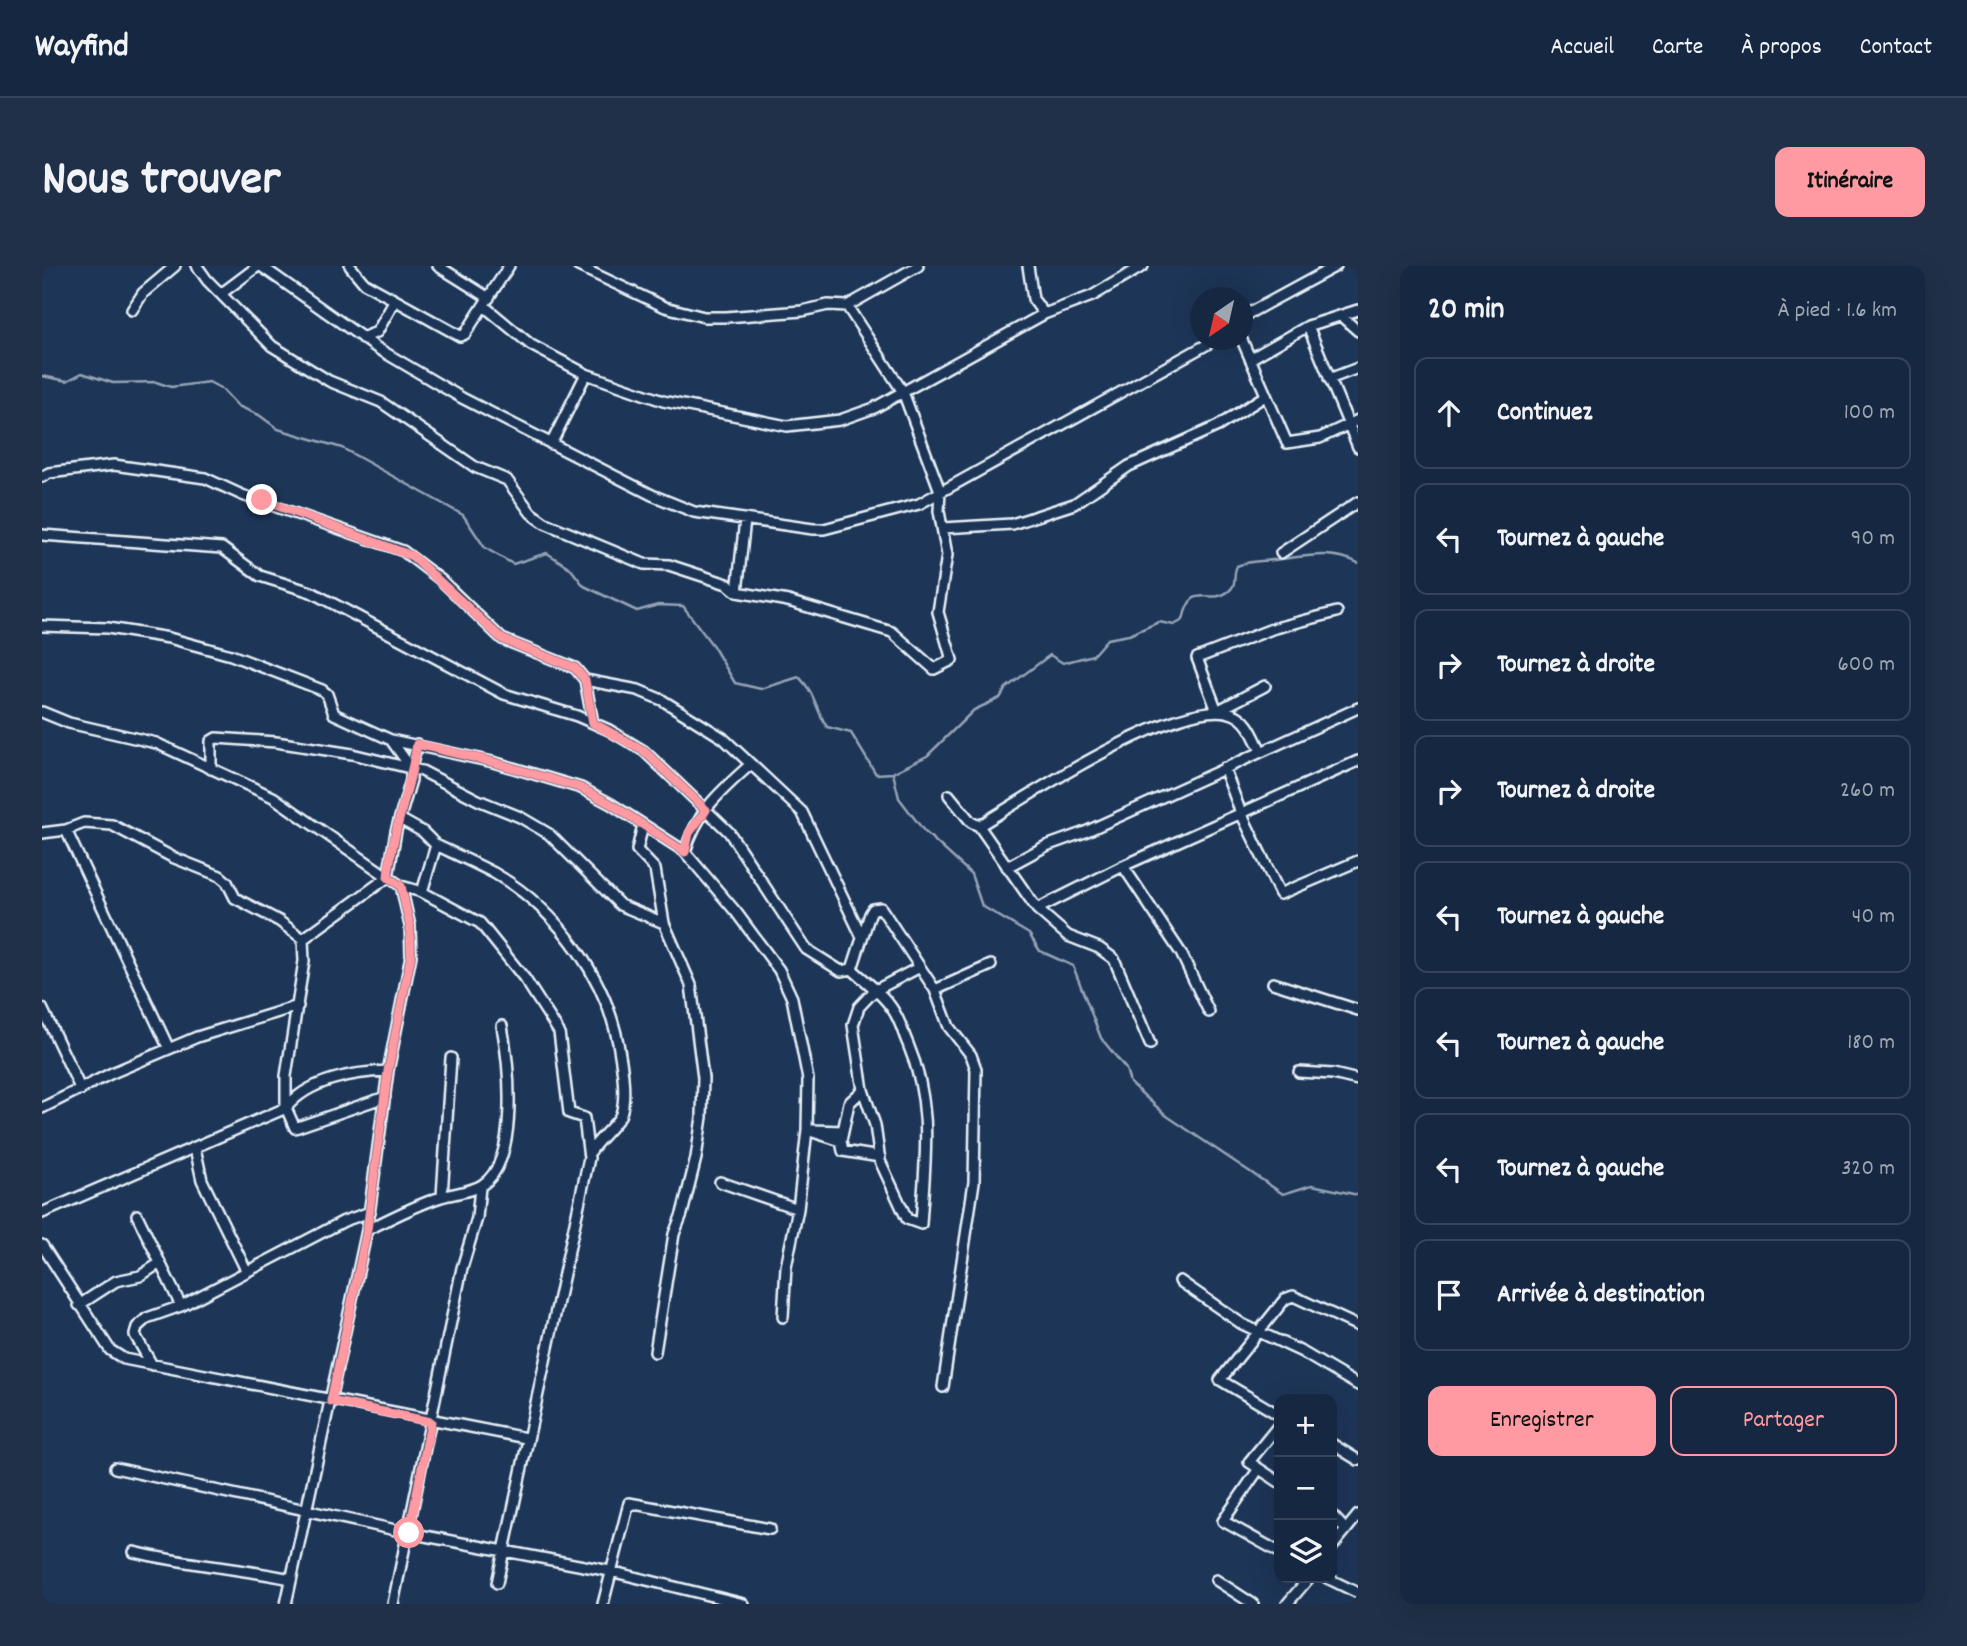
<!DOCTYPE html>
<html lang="fr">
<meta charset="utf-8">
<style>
body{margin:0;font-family:Dekko,sans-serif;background:#1f3048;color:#f1f3f6}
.controls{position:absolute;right:21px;bottom:21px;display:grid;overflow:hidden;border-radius:14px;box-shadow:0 7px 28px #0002}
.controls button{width:63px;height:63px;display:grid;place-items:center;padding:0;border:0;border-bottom:2px solid #35445a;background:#162841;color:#f1f3f6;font:35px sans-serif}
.compass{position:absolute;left:1148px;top:21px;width:63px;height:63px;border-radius:50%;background:#162841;box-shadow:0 7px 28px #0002;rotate:214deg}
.stop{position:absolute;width:21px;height:21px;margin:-16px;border:5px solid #ff9aa2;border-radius:50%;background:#fff}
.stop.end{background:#ff9aa2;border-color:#fff;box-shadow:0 2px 7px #0008}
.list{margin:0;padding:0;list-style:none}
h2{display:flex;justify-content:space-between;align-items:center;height:91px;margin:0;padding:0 28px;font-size:30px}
h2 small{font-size:23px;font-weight:400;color:#9ea6b1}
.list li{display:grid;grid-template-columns:46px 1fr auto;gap:21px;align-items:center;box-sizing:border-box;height:112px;margin:0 14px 14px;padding:0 14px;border:2px solid #35445a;border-radius:14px}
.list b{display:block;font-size:26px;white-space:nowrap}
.list em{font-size:23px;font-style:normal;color:#9ea6b1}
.actions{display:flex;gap:14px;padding:21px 28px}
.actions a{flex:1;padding:16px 0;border:2px solid #ff9aa2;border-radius:14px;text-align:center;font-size:24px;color:#ff9aa2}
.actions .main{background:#ff9aa2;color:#111}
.icon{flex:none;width:38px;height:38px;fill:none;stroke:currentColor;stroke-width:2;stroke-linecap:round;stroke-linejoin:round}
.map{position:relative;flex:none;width:1316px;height:1338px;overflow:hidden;border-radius:14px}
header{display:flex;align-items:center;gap:42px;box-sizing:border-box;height:98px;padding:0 35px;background:#162841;border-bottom:2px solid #35445a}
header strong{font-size:33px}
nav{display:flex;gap:38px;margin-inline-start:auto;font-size:24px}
.intro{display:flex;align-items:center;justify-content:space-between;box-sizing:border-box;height:168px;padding:0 42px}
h1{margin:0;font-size:49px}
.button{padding:18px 32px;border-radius:14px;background:#ff9aa2;color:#111;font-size:24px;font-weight:700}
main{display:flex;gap:42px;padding:0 42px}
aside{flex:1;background:#162841;border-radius:14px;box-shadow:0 7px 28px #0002}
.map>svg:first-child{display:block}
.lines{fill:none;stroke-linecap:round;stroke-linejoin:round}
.stream{stroke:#95a4b5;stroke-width:2.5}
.minor-casing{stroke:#e8f1f8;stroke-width:14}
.minor{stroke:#1d3557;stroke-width:9}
.route{stroke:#ff9aa2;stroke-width:9}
</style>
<header>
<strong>Wayfind</strong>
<nav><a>Accueil</a><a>Carte</a><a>À propos</a><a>Contact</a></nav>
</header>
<div class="intro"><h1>Nous trouver</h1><a class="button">Itinéraire</a></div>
<main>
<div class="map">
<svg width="1316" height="1338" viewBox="0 0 1316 1338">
<rect width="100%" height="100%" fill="#1d3557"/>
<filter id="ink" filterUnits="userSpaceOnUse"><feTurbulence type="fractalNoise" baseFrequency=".0143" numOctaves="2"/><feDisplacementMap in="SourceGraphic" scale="14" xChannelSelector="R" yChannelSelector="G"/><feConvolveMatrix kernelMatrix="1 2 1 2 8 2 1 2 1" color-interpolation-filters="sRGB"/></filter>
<g filter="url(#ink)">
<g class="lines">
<path class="stream" d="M 0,110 L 25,115 L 40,107 L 71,117 L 114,116 L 129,121 L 167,116 L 180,123 L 196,140 L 217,149 L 236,163 L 300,182 L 421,249 L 443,282 L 471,298 L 505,287 L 528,302 L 542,320 L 595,345 L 616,339 L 641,340 L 671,380 L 693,417 L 719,423 L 757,411 C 774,428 772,440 785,461 L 809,467 L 834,508 L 851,507 L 857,532 L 882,565 L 929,608 L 940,640 L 987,668 L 998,685 L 1031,700 L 1059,772 L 1084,803 L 1088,817 L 1125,850 L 1241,928 L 1270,919 L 1316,929
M 852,506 L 885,490 L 932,444 L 958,432 L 964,422 L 1008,389 L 1021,397 L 1051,389 L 1065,373 L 1087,369 L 1117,356 L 1132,359 L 1141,354 C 1150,313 1167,341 1187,325 C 1196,318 1190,309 1195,300 C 1210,293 1223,296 1239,293 C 1266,290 1290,284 1316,297"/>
<g class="minor-casing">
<path id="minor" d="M 155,0 L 165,14 L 230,80 L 287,115 L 339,136 L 433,201 L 465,214 L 489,247 L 503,257 L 602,298 L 627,299 L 685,318 L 695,326 L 746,335 L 850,366 L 892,403 L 910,394 L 896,346 L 905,289 L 897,245 L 898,225 L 861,126 L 805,40
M 219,0 L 335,82 L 420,132 L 610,229 L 652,246 L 771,263 L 782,263 L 877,238 L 1173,74
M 308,0 L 322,17 L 418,70 L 423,68 L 467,0
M 396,0 L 447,32
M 536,0 L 623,41 L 662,51 L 684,51 L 760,45 L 786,39 L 805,40 L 876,0
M 986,0 L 991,33 L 1002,48
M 180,27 L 216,0
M 442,40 L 489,79 L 544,108 L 621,135 L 745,160 L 798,154 L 832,142 L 1002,48 L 1050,30 L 1101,0
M 90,44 L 101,27 L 133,0
M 1299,50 L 1316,65
M 1200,51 L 1294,0
M 1266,60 L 1316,181
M 320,72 L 335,66 L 352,36
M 1200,74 L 1245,177 L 1278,172 L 1316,154
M 1208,93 L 1266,60 L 1316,44
M 1287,113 L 1316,102
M 509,178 L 544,108
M 0,211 L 7,207 L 72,199 L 163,212 L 200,229 L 361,285 L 399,314 L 460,373 L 533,402 L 543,414 L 551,457
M 901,262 L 970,258 L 1032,238 L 1087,200 L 1176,160 L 1223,130
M 0,269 L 180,282 L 218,310 L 269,326 L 462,428 L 535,450 L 567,464 L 602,485 L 687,566 L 764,683 L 799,705 L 810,703 C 824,716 841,728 851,744 C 858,754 861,767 866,778 C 892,840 883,893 879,958 L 865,953 L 838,895 L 833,859 L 821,824
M 1239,287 L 1316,236
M 695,326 L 703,254
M 0,360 L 66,362 L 127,372 L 189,389 L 280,424 L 285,428 L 292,448 L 349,474 L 451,496 L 539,522 L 569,538 L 642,585 L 694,646 L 737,704 L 750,732 L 766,813 L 765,864 L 756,943 L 744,1001 L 741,1051
M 543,414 L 596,424 L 620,434 L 681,472 L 760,546 L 819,669
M 1223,420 L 1175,445 L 1155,392 L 1230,363 L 1295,346
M 0,446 L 27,457 L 114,477 L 231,531 L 359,620 L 380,626 L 438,657 L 483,713 L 517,766 L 527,847 L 542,852 L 547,892 L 455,1317
M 369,502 L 375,478
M 1182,502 L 1199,547 L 1238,628 L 1316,595
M 169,503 L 169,475 L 174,472 L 234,476 L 310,488 L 380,505 L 436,534 L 478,551 L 507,568 L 578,639 L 622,657
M 907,529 L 929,556 L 937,560 L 995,643 L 1026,670 L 1057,682 L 1072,693 L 1108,778
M 358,553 L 381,566 L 394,579 L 380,626
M 601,559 L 595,584 L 613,603 L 622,657 L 649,719 L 661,812 L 660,851 L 654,892 L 640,948 L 632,968 L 613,1086
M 937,560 C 984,531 1141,428 1191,448 C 1207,454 1212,472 1219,485
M 24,564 L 127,783
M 0,567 L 24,564 L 42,557 L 70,559 L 130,591 L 178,610 L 185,616 L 193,632 L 237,655 L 261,673 L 262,695 L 244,810 L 244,842 L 253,862 L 343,831
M 394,579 C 413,588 433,597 452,607 C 517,644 568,716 578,789 C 581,806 584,832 579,848 C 576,857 555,874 549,885
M 643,586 C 655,545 678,526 709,498
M 1081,600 L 1139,687 L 1167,746
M 965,601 L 1004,580 L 1043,566 L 1316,442
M 995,643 L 1081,600 L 1316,495
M 261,673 L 346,611 L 354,565 L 369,514 L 369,502 L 349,474
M 810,703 L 828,648 L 831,643 L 839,642 L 893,724 L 907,761 L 929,789 L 934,803 L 932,916 L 901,1121
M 1231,717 L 1316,744
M 893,724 L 949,699
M 0,742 L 39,824
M 1257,806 L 1291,808 L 1316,814
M 0,842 L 70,807 L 155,771 L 256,740
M 765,864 L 799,875 L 801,885 L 838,891
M 771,864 L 801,865
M 799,875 L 807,837 L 821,824 L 811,759 L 817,741 L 832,725 L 876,702
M 153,882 L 160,914 L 205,1006
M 678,916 L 756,943
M 400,930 L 409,792
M 0,947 L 244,842 C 266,814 311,806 346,805
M 95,949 L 139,1040
M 325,964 C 349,952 374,939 399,931 C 412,927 429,926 440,919 C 478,894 467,798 460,760
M 0,979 L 68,1084 L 82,1093 L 484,1172
M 1138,1015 L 1200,1058 L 1260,1086 L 1316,1119
M 37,1039 L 74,1015 L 98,1010 L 118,997
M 110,1099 L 93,1069 L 95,1061 L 105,1052 L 139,1040 L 302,955 L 328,946
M 1237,1149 L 1178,1114 L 1243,1033 L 1251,1030 L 1316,1060
M 1237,1159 L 1207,1196 L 1237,1216
M 1290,1178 L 1316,1194
M 73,1202 L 367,1267 L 568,1305 L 702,1338
M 1216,1204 L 1181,1255 L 1237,1286
M 1290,1249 L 1304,1264
M 1290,1281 L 1316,1249
M 92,1286 C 145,1299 196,1302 249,1313
M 1285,1312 L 1316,1327
M 1174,1314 L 1211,1338
M 244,1338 L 325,964 L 346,805 L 369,690 L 368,660 L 359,620
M 351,1338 L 420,1002 L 435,952 L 438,921
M 561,1338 L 587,1237 L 728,1263
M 1245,1338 L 1267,1312"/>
</g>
<use href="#minor" class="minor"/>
</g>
</g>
<g class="lines" filter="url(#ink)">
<path class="route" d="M 220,234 L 370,290 L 460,373 L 533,402 L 543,414 L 551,457 L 602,485 L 664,544 L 647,567 L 643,586 L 569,538 L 539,522 L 451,496 L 375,478 C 368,523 350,566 346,611 L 359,620 L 368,660 L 369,690 L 346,805 L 325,964 L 289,1135 L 389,1156 L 367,1267"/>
</g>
</svg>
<div class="controls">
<button>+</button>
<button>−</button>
<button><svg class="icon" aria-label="layers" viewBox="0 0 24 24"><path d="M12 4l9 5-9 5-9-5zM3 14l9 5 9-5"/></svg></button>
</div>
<svg class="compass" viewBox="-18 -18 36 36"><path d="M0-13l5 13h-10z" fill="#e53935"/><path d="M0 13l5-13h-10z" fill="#9ea6b1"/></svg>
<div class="stop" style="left:367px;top:1267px"></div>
<div class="stop end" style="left:220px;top:234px"></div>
</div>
<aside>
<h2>20 min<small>À pied · 1.6 km</small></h2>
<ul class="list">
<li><svg class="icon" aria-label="ahead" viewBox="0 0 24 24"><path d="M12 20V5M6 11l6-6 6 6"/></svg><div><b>Continuez</b></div><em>100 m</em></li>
<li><svg class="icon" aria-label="left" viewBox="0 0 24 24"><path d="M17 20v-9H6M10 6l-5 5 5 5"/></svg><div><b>Tournez à gauche</b></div><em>90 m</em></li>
<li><svg class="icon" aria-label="right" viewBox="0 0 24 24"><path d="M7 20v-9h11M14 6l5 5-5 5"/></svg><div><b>Tournez à droite</b></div><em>600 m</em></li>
<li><svg class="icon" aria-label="right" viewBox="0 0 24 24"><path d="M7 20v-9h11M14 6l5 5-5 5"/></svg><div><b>Tournez à droite</b></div><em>260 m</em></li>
<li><svg class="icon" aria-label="left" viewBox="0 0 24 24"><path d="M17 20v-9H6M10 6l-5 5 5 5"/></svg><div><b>Tournez à gauche</b></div><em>40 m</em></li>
<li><svg class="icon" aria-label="left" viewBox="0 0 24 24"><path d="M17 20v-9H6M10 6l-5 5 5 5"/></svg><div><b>Tournez à gauche</b></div><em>180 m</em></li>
<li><svg class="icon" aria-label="left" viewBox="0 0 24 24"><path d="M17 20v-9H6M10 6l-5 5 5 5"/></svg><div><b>Tournez à gauche</b></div><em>320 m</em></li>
<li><svg class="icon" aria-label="arrive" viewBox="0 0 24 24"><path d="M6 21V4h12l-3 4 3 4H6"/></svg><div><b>Arrivée à destination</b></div></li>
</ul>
<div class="actions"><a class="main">Enregistrer</a><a>Partager</a></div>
</aside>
</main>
